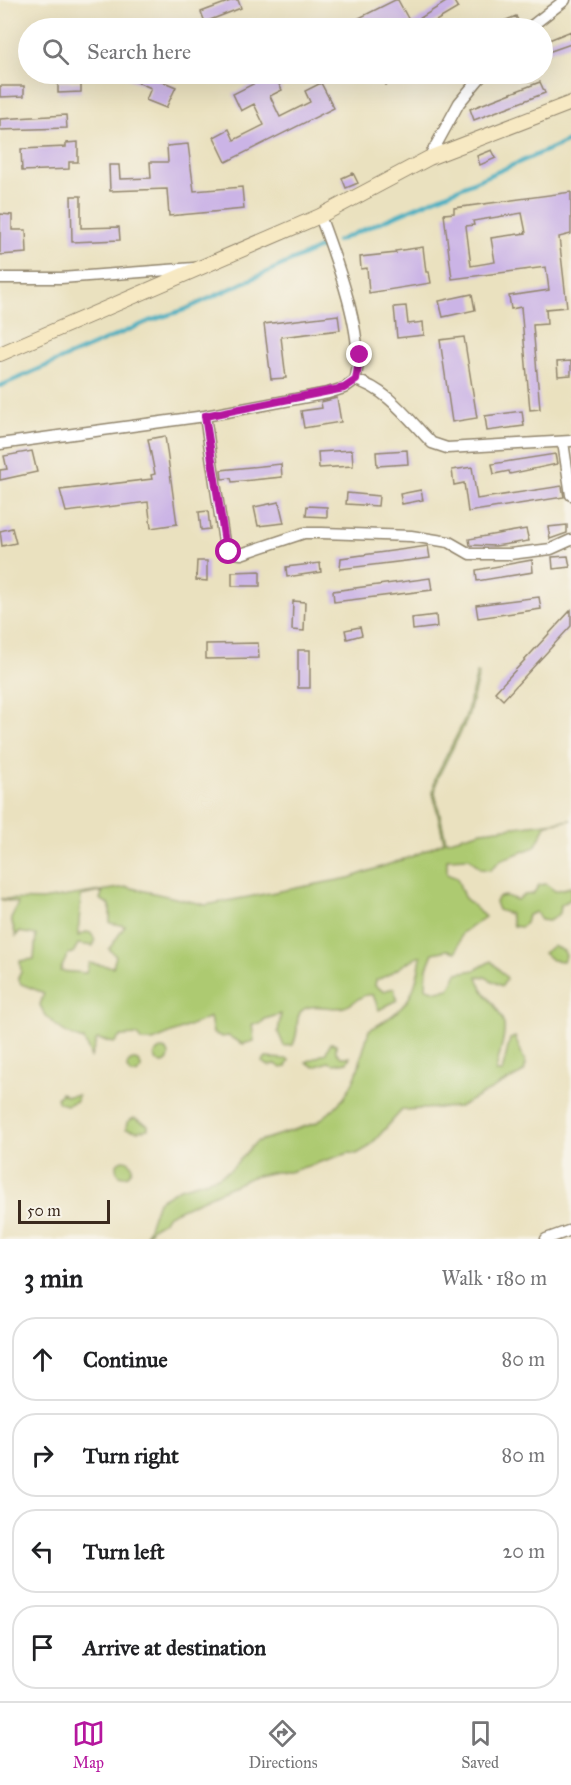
<!DOCTYPE html>
<meta charset="utf-8">
<style>
body{margin:0;font-family:"IM FELL Great Primer",serif;background:#f2f2f2;color:#202124}
.scale{position:absolute;left:18px;bottom:15px;width:92px;box-sizing:border-box;padding-left:6px;border:3px solid #3b2a1e;border-top:0;font-size:16px;line-height:21px;white-space:nowrap;color:#3b2a1e;-webkit-text-stroke:4px #f7f3e8;paint-order:stroke}
.stop{position:absolute;width:18px;height:18px;margin:-14px;border:4px solid #b5179e;border-radius:50%;background:#fff}
.stop.end{background:#b5179e;border-color:#fff;box-shadow:0 2px 6px #0008}
.list{margin:0;padding:0;list-style:none}
h2{display:flex;justify-content:space-between;align-items:center;height:78px;margin:0;padding:0 24px;font-size:26px}
h2 small{font-size:20px;font-weight:400;color:#757577}
.list li{display:grid;grid-template-columns:39px 1fr auto;gap:18px;align-items:center;box-sizing:border-box;height:84px;margin:0 12px 12px;padding:0 12px;border:2px solid #e0e0e0;border-radius:24px}
.list b{display:block;font-size:22px;white-space:nowrap}
.list em{font-size:20px;font-style:normal;color:#757577}
.icon{flex:none;width:33px;height:33px;fill:none;stroke:currentColor;stroke-width:2;stroke-linecap:round;stroke-linejoin:round}
.map{position:relative;flex:none;width:571px;height:1239px;overflow:hidden}
.search{position:absolute;background:#fff;box-shadow:0 6px 24px #0002;left:18px;right:18px;top:18px;height:66px;display:flex;align-items:center;gap:15px;box-sizing:border-box;padding:0 21px;border-radius:33px;color:#757577;font-size:22px}
.sheet{height:462px;background:#fff}
nav{display:flex;justify-content:space-around;align-items:center;box-sizing:border-box;height:84px;border-top:2px solid #e0e0e0;background:#fff;font-size:16px;color:#757577}
nav a{display:grid;justify-items:center;gap:3px}
nav .on{color:#b5179e}
.map>svg:first-child{display:block}
.green{fill:#adca71;stroke:#747a48;stroke-width:1.5;fill-rule:evenodd}
.sand{fill:#eeda9e;stroke:#94825e;stroke-width:1.5}
.lines{fill:none;stroke-linecap:round;stroke-linejoin:round}
.stream{stroke:#44afc2;stroke-width:4}
.building{fill:#cbb4e6;fill-rule:evenodd}
.street-casing{stroke:#92866e;stroke-width:13}
.secondary-casing{stroke:#92866e;stroke-width:16}
.street{stroke:#fff;stroke-width:10}
.secondary{stroke:#f7e9c3;stroke-width:14}
.route{stroke:#b5179e;stroke-width:8}
</style>
<div class="map">
<svg width="571" height="1239" viewBox="0 0 571 1239">
<rect width="100%" height="100%" fill="#f7f3e8"/>
<filter id="ink" filterUnits="userSpaceOnUse"><feTurbulence type="fractalNoise" baseFrequency=".0167" numOctaves="2"/><feDisplacementMap in="SourceGraphic" scale="12" xChannelSelector="R" yChannelSelector="G"/><feConvolveMatrix kernelMatrix="1 2 1 2 8 2 1 2 1" color-interpolation-filters="sRGB"/></filter>
<filter id="wash" filterUnits="userSpaceOnUse"><feTurbulence type="fractalNoise" baseFrequency=".008" numOctaves="4" result="noise"/><feDisplacementMap in="SourceGraphic" scale="24" xChannelSelector="R" yChannelSelector="G"/><feGaussianBlur stdDeviation="1.35" result="paint"/><feColorMatrix in="noise" values="0 0 0 0 0 0 0 0 0 0 0 0 0 0 0 0 0 1.4 0 .05"/><feComposite in="paint" operator="in"/></filter>
<g filter="url(#wash)">
<rect width="100%" height="100%" fill="#eae1bf"/>
<path class="green" d="M 477,673 L 479,674 L 467,720 L 437,779 L 435,793 L 446,841 L 482,831 L 571,820 L 547,824 L 535,847 L 501,860 L 490,870 L 481,869 L 469,858 L 447,859 L 447,874 L 457,878 L 464,897 L 485,917 L 462,933 L 456,952 L 448,950 L 433,953 L 427,968 L 426,988 L 437,991 L 449,989 L 457,973 L 475,970 L 491,961 L 507,978 L 502,986 L 485,977 L 477,976 C 481,995 500,1006 504,1025 C 506,1039 497,1058 496,1072 L 502,1072 L 510,1039 L 515,1037 L 526,1064 L 524,1072 L 459,1107 L 402,1110 L 369,1147 L 357,1154 L 349,1153 L 289,1172 L 275,1172 L 252,1177 L 168,1215 L 164,1221 L 152,1228 L 145,1239 L 158,1201 L 180,1188 L 218,1177 L 231,1169 L 256,1142 L 316,1123 L 330,1112 L 344,1098 L 356,1076 L 369,1030 C 405,1011 416,997 421,956 C 404,961 394,975 376,980 L 375,986 L 383,991 L 394,988 L 397,1000 L 379,1010 L 373,995 C 359,993 356,1004 344,1007 C 331,1011 302,998 298,1018 C 296,1029 299,1031 293,1045 L 284,1046 L 278,1032 L 281,1014 L 265,1019 L 260,1024 L 252,1024 L 254,1041 L 243,1044 L 228,1036 L 222,1037 L 213,1033 L 210,1017 L 153,1041 L 141,1041 L 138,1035 L 121,1036 L 114,1043 L 97,1039 L 91,1057 L 84,1040 C 67,1036 46,1021 40,1005 L 44,993 L 21,984 L 18,978 L 21,972 L 20,961 L 34,959 L 36,935 L 19,932 L 16,936 L 11,919 L 18,903 L 0,899 L 42,900 L 127,887 L 206,905 L 349,878 L 413,856 L 444,842 L 433,793 L 435,778 L 465,719 ZM 103,891 L 100,899 L 110,905 L 110,923 L 125,926 L 109,949 L 116,956 L 113,967 L 89,963 L 86,973 L 60,971 L 68,954 L 73,953 L 78,944 L 93,946 L 95,940 L 91,933 L 86,932 L 78,936 L 81,896 Z
M 546,884 L 555,891 L 571,887 L 571,899 L 561,905 L 560,913 L 549,921 L 541,920 L 536,912 L 528,915 L 526,923 L 521,927 L 513,926 L 510,914 L 498,910 L 495,902 L 499,897 L 506,896 L 517,900 L 524,895 L 533,894 L 539,885 Z
M 553,946 L 564,951 L 566,956 L 563,961 L 552,960 L 544,953 Z
M 330,1043 L 336,1044 L 336,1052 L 341,1057 L 350,1057 L 347,1062 L 334,1064 L 328,1062 L 314,1067 L 306,1062 L 326,1053 Z
M155 1056a7 7 0 1 1 14 0a7 7 0 1 1-14 0Z
M 266,1057 C 274,1060 282,1057 289,1060 L 286,1067 L 281,1068 L 276,1064 L 269,1066 L 262,1062 Z
M127 1067a7 7 0 1 1 14 0a7 7 0 1 1-14 0Z
M 61,1093 L 66,1096 L 78,1095 L 77,1101 L 67,1105 L 59,1103 L 57,1098 Z
M 134,1118 L 148,1125 L 148,1129 L 138,1131 L 126,1129 L 127,1122 Z
M116 1168a8 8 0 1 1 16 0a8 8 0 1 1-16 0Z"/>
<path class="sand" d="M 571,139 L 571,141 L 337,241 L 337,240 Z
M 324,245 L 184,311 L 150,322 L 0,387 L 149,321 L 183,309 Z"/>
<g class="lines">
<path class="stream" d="M 337,241 L 571,140
M 0,386 L 149,321 L 184,310 L 324,246"/>
</g>
<g id="blocks">
<path class="building" d="M 233,0 L 238,0 L 241,8 L 205,22 L 201,12 Z
M 395,0 L 398,0 L 411,24 L 449,0 L 453,0 L 458,8 L 424,28 L 357,28 L 353,21 Z
M 516,16 L 520,25 L 513,28 L 487,28 Z
M 571,31 L 571,44 L 548,52 L 544,42 Z
M 118,74 L 145,74 L 176,87 L 166,108 L 146,100 L 151,88 Z
M 273,74 L 282,90 L 270,96 L 280,117 L 310,102 L 305,91 L 321,83 L 334,108 L 226,162 L 214,137 L 229,129 L 234,140 L 264,125 L 254,104 L 241,111 L 233,94 Z
M 380,74 L 408,74 L 386,85 Z
M 58,82 L 81,82 L 81,92 L 58,93 Z
M 540,82 L 545,93 L 474,120 L 470,109 Z
M 0,86 L 24,86 L 24,96 L 0,97 Z
M 66,115 L 67,128 L 0,130 L 0,119 Z
M 78,142 L 78,162 L 69,162 L 69,169 L 22,171 L 21,149 L 66,147 L 66,143 Z
M 188,144 L 194,191 L 242,187 L 244,209 L 169,216 L 167,189 L 110,191 L 109,165 L 119,165 L 120,179 L 151,178 L 150,162 L 168,162 L 167,146 Z
M 492,150 L 496,158 L 480,165 L 477,156 Z
M 353,173 L 358,183 L 346,188 L 342,178 Z
M 571,192 L 571,234 L 559,237 L 567,307 L 546,309 L 547,324 L 533,325 L 540,409 L 530,410 L 521,307 L 511,309 L 509,296 L 549,290 L 546,267 L 452,279 L 444,214 L 454,213 L 454,208 ZM 522,213 L 526,233 L 491,238 L 495,262 L 471,266 L 466,226 L 474,225 L 473,221 Z
M 71,196 L 81,196 L 81,228 L 119,227 L 120,240 L 72,242 Z
M 0,214 L 12,215 L 12,230 L 26,230 L 27,253 L 0,255 Z
M 423,247 L 426,272 L 429,272 L 431,283 L 369,293 L 367,268 L 361,269 L 360,257 L 396,253 L 395,251 Z
M 472,294 L 475,310 L 443,317 L 439,301 Z
M 406,306 L 408,324 L 423,322 L 424,335 L 397,338 L 394,307 Z
M 338,315 L 340,330 L 281,337 L 286,378 L 271,379 L 264,324 Z
M 464,337 L 477,418 L 452,422 L 440,340 Z
M 571,361 L 571,375 L 558,376 L 557,362 Z
M 337,398 L 341,422 L 304,428 L 301,411 L 322,408 L 321,402 Z
M 522,411 L 524,426 L 487,431 L 485,416 Z
M 165,436 L 177,524 L 151,528 L 148,502 L 66,512 L 60,490 L 152,479 L 151,475 L 155,474 L 148,439 Z
M 352,450 L 353,466 L 319,468 L 318,452 Z
M 407,450 L 408,464 L 377,466 L 376,452 Z
M 32,451 L 37,472 L 0,480 L 0,470 L 7,469 L 4,456 Z
M 555,454 L 557,464 L 510,474 L 509,471 L 494,474 L 492,464 Z
M 281,464 L 282,477 L 232,482 L 231,478 L 222,479 L 221,470 Z
M 472,467 L 477,499 L 562,486 L 564,497 L 468,512 L 464,483 L 454,485 L 452,470 Z
M 421,490 L 423,500 L 402,504 L 400,494 Z
M 347,493 L 379,496 L 378,506 L 346,504 Z
M 279,502 L 284,523 L 258,526 L 254,507 Z
M 307,506 L 327,507 L 327,517 L 306,516 Z
M 208,511 L 210,529 L 201,530 L 199,512 Z
M 567,525 L 567,533 L 550,539 L 548,527 Z
M 12,528 L 16,543 L 2,546 L 0,531 Z
M 526,529 L 529,541 L 495,546 L 470,545 L 469,539 Z
M 428,546 L 430,558 L 340,569 L 341,558 Z
M 568,556 L 570,567 L 553,569 L 552,557 Z
M 532,560 L 533,572 L 477,581 L 476,570 Z
M 197,561 L 207,561 L 207,581 L 196,580 Z
M 320,563 L 321,572 L 287,577 L 286,567 Z
M 260,571 L 260,586 L 232,586 L 232,572 Z
M 430,578 L 432,590 L 334,602 L 333,591 Z
M 539,597 L 541,609 L 478,618 L 476,605 Z
M 293,601 L 305,602 L 304,631 L 292,630 Z
M 571,610 L 571,626 L 503,700 L 495,692 Z
M 436,615 L 437,627 L 413,630 L 412,618 Z
M 360,627 L 362,635 L 347,639 L 345,630 Z
M 258,643 L 259,658 L 206,659 L 206,644 Z
M 298,650 L 310,650 L 310,688 L 298,688 Z"/>
</g>
</g>
<g filter="url(#ink)">
<use href="#blocks" fill-opacity="0" stroke="#92866e" stroke-width="1.5"/>
<g class="lines">
<g class="street-casing">
<path id="street" d="M 529,28 L 565,0
M 429,158 L 459,103 L 483,74
M 0,278 L 61,278 L 194,268
M 355,380 C 388,389 409,420 432,443 L 447,448 L 571,441
M 205,416 L 224,542 L 229,552 L 241,554 L 304,533 L 322,533 L 411,536 L 449,542 L 470,554 L 510,554 L 551,549 L 571,540
M 563,442 L 571,495
M 0,444 L 205,416 L 328,393 L 344,388 L 355,380 C 367,341 335,256 320,216
M 546,1239 L 571,1230"/>
</g>
<g class="secondary-casing">
<path id="secondary" d="M 0,354 L 320,216 L 429,158 L 571,103"/>
</g>
<use href="#street" class="street"/>
<use href="#secondary" class="secondary"/>
</g>
</g>
<g class="lines" filter="url(#ink)">
<path class="route" d="M 229,552 L 225,542 L 205,416 L 344,388 L 356,380 L 360,355"/>
</g>
</svg>
<div class="scale">50 m</div>
<div class="stop" style="left:229px;top:552px"></div>
<div class="stop end" style="left:360px;top:355px"></div>
<div class="search"><svg class="icon" aria-label="search" viewBox="0 0 24 24"><circle cx="10" cy="10" r="6"/><path d="M15 15l6 6"/></svg>Search here</div>
</div>
<section class="sheet">
<h2>3 min<small>Walk · 180 m</small></h2>
<ul class="list">
<li><svg class="icon" aria-label="ahead" viewBox="0 0 24 24"><path d="M12 20V5M6 11l6-6 6 6"/></svg><div><b>Continue</b></div><em>80 m</em></li>
<li><svg class="icon" aria-label="right" viewBox="0 0 24 24"><path d="M7 20v-9h11M14 6l5 5-5 5"/></svg><div><b>Turn right</b></div><em>80 m</em></li>
<li><svg class="icon" aria-label="left" viewBox="0 0 24 24"><path d="M17 20v-9H6M10 6l-5 5 5 5"/></svg><div><b>Turn left</b></div><em>20 m</em></li>
<li><svg class="icon" aria-label="arrive" viewBox="0 0 24 24"><path d="M6 21V4h12l-3 4 3 4H6"/></svg><div><b>Arrive at destination</b></div></li>
</ul>
</section>
<nav>
<a class="on"><svg class="icon" aria-label="map" viewBox="0 0 24 24"><path d="M3 6l6-2 6 2 6-2v14l-6 2-6-2-6 2zM9 4v14M15 6v14"/></svg>Map</a>
<a><svg class="icon" aria-label="directions" viewBox="0 0 24 24"><path d="M12 3l9 9-9 9-9-9zM9 14v-3h6M13 9l2 2-2 2"/></svg>Directions</a>
<a><svg class="icon" aria-label="saved" viewBox="0 0 24 24"><path d="M7 4h10v16l-5-4-5 4z"/></svg>Saved</a>
</nav>
